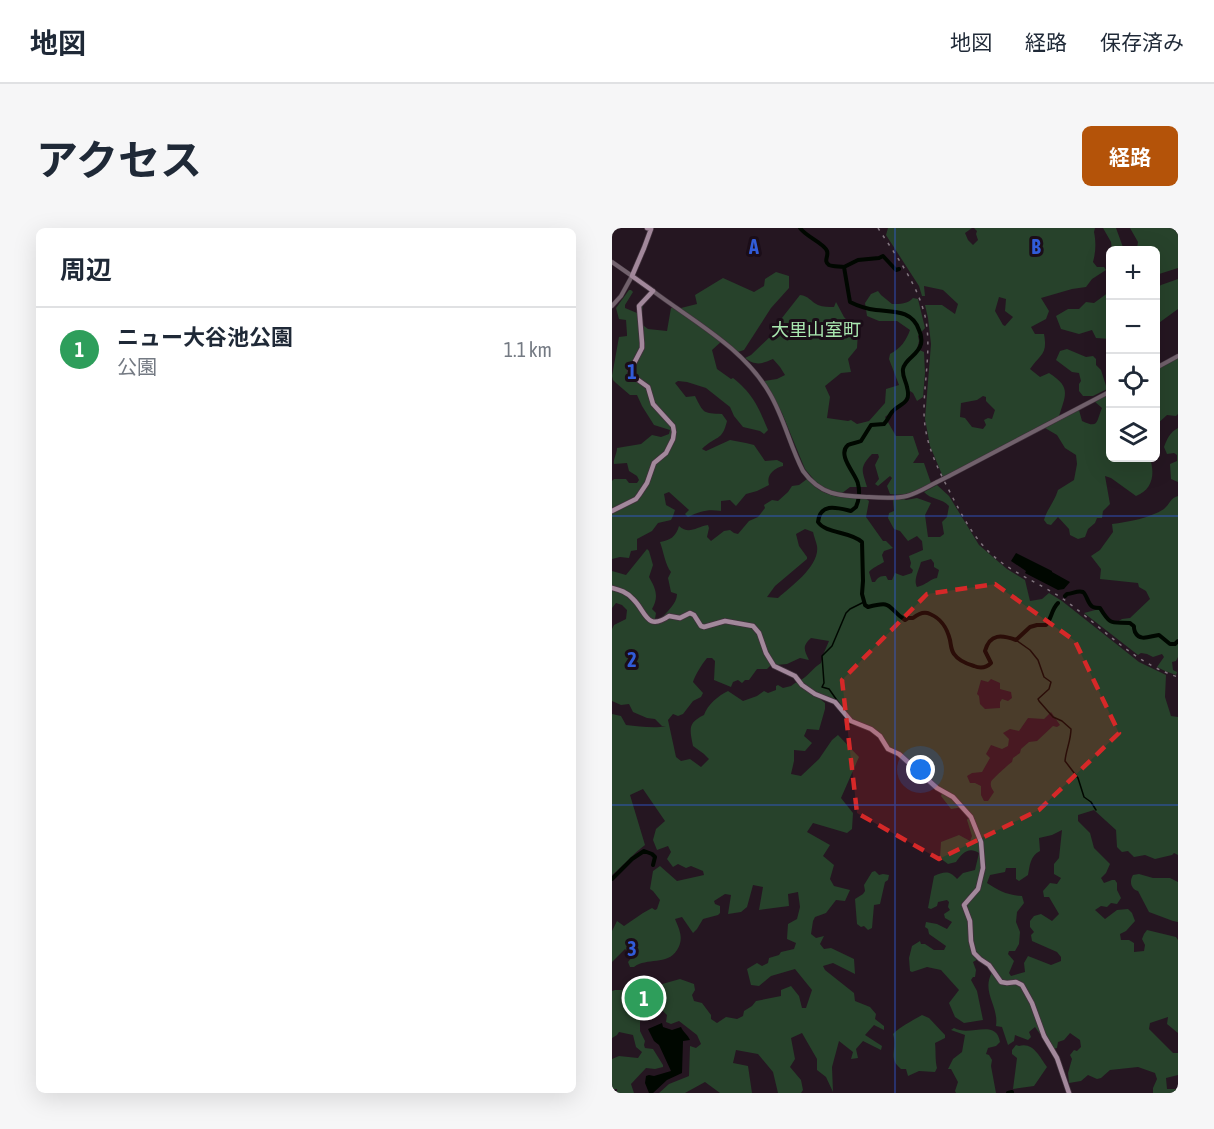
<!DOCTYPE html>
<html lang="ja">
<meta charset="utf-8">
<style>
body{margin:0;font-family:"Asap Condensed","Noto Sans JP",sans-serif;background:#f6f6f7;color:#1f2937}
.controls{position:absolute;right:18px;top:18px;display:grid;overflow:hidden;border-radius:9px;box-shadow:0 6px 24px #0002}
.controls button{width:54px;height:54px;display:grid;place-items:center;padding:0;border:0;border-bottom:2px solid #e0e1e3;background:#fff;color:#1f2937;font:30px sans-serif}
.you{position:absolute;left:309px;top:542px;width:21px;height:21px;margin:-15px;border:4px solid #fff;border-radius:50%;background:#1a73e8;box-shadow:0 0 0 9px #1a73e833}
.badge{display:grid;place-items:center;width:39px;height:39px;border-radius:50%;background:#b45309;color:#fff;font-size:20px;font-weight:700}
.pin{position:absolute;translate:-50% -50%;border:3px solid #fff;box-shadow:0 2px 6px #0006}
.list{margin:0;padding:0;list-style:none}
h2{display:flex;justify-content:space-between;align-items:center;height:78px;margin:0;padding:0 24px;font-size:26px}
h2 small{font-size:20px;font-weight:400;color:#747a83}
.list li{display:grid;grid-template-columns:39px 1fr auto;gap:18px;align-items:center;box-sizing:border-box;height:84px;padding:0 24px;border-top:2px solid #e0e1e3}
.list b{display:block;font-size:22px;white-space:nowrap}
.list p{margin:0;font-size:20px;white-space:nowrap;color:#747a83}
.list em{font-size:20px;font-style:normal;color:#747a83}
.icon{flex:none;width:33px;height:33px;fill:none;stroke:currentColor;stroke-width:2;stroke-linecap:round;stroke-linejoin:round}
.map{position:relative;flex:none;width:566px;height:865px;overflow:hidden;border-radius:9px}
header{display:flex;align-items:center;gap:36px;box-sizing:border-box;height:84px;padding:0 30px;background:#fff;border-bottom:2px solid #e0e1e3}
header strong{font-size:28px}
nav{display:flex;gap:33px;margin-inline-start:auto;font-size:21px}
.intro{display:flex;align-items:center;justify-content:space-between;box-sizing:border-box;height:144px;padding:0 36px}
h1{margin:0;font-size:42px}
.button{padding:15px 27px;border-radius:9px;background:#b45309;color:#fff;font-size:21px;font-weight:700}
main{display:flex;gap:36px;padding:0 36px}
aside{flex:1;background:#fff;border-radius:9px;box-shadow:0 6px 24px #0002}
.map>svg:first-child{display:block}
.green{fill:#27422b;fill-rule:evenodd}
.water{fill:#000700}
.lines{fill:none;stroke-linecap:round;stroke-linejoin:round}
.stream{stroke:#000700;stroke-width:1.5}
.river{stroke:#000700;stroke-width:4}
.tertiary-casing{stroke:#40313c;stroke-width:5}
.secondary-casing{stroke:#40313c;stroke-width:6}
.tertiary{stroke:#71616c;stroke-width:4}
.secondary{stroke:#a2889b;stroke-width:4.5}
.rail{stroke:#81757e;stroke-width:1.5;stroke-dasharray:3 6;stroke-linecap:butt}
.tertiary-bridge-casing{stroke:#40313c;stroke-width:5;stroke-linecap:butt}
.tertiary-bridge{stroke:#71616c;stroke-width:4}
.marked{fill:#d62828;fill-opacity:0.2;stroke:#d62828;stroke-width:4.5;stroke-dasharray:12 8;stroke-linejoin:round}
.grid{fill:none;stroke:#315cd9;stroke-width:1.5;stroke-opacity:0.55}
.labels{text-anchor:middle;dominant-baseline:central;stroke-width:6;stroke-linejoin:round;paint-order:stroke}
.quarter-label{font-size:18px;fill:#aae9b1;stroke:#1b0d18}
.grid-label{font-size:20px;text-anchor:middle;font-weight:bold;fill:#315cd9;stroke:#1b0d18;stroke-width:6;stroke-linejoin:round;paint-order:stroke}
</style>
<header>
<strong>地図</strong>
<nav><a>地図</a><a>経路</a><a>保存済み</a></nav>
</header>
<div class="intro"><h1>アクセス</h1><a class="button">経路</a></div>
<main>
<aside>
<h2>周辺<small></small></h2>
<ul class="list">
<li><span class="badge" style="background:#2e9e5b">1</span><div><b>ニュー大谷池公園</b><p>公園</p></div><em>1.1 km</em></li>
</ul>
</aside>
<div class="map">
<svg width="566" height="865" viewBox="0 0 566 865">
<rect width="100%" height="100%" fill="#251621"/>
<path class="green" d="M 276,0 L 360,0 L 353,5 L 356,12 L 361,17 L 366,12 L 364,6 L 365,3 L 362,0 L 483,0 L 482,4 C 484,14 484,23 481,34 L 485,39 L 492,39 L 494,42 L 480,51 L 474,59 L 460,61 L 429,70 L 437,83 L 434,91 L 419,99 L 423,106 L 432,106 C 436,127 428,126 418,141 L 428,149 L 437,145 C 459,159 454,166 447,188 L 331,249 L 318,218 L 313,191 L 319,116 L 316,90 L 313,77 L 330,77 L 343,86 L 346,76 L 331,62 L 312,58 L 313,68 L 310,68 L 307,58 L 274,7 ZM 387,69 L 394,71 L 393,83 L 401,89 L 393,98 L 391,97 L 383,83 ZM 371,168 L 374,169 L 374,173 L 383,182 L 380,191 L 376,190 L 372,192 L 374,197 L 371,201 L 360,199 L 353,190 L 348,189 L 349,175 L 365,172 Z
M 491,0 L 504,0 L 512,22 L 500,22 L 499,14 Z
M 518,0 L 566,0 L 566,40 L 544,47 L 544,22 L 529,22 L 525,20 L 526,14 Z
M 164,44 L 177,48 L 177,60 L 159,80 L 132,122 L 126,124 L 111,112 L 100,122 L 105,141 L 119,151 L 121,150 C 141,166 146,178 156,202 L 152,206 L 148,203 L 131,199 L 122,188 L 118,179 L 94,160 L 75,154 L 66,153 L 63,155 L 74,169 L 83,168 C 92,186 91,185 110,186 L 115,193 C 110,214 104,207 90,221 L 94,223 L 118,212 L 134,215 L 142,217 L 153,233 L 165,232 L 171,235 L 171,238 C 162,240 154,247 157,257 L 145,263 L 134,266 L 124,278 L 118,272 L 109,273 L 109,283 C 96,281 88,283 76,289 L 73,286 L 77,282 L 57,264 L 52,266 L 54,277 L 63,282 L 61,288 L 59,292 L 46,295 L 40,303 L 25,311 L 25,322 L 19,323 L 17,330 L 8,329 L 0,331 L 0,253 L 2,251 L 14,251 L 17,255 L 25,255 L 27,252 L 25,248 L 17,243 L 15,235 L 2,236 C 1,231 5,226 5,220 L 29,216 L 40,207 L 49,209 L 57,206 L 58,202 L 42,197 L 30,178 L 25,167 L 18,167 L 4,155 L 1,152 L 0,148 L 7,109 L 15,108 L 15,106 L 14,92 L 7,91 L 4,80 L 17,62 L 19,62 L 21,64 L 13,77 L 13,80 L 25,85 L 30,77 L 31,77 L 28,95 L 36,101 L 55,103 L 59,80 L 69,80 L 85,76 L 83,67 L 111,50 L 142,64 L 152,58 L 153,51 Z
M 566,51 L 566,81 L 544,97 L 544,61 L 549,57 Z
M 498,58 L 498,111 L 484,110 L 480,102 L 467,106 L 449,101 L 444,88 L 456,81 L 467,81 L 474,74 L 482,75 L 497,64 Z
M 266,63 L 269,67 L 280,76 C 288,76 296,76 301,70 L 306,71 L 313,100 L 306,108 L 307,113 L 305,121 L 312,124 L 313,145 L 311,169 L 305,173 L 301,165 L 298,163 L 290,175 L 273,189 L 284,208 L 301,208 L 307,226 L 301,235 L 312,235 L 319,255 C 305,262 295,269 278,266 L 275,258 L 280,250 L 278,248 L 266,258 L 263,256 L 267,251 L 263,237 L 267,229 L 266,226 L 260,226 C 247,240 250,242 255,259 L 238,259 L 229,266 L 216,262 L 204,254 L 193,241 L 170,185 L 152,153 L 165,151 L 173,147 L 168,139 L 161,131 C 149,136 144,138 133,130 L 139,127 L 162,105 L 166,95 L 188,67 C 197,68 198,73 206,77 C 211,79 217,79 222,79 L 224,74 L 232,89 L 246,104 L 245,120 L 236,131 L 239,144 L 229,145 L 213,158 L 218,169 L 215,190 L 236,193 L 239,192 L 245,196 L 257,193 L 273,175 L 274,161 L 287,157 L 277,131 L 278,126 C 289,120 294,113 298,102 L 285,93 L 267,93 L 255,88 L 253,75 L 259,66 Z
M 455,121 L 474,129 L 481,128 L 484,131 L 484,137 L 489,142 L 495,161 L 481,168 L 471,168 L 467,163 L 467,156 L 469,153 L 467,145 L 460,144 L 444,132 L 448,123 Z
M 566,130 L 566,186 L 564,188 L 555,187 L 544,197 L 544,162 L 548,164 L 547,155 L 544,153 L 544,142 Z
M 498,165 L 499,230 L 538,230 C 543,246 541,261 524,268 L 499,250 L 493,248 L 498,276 L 491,283 L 490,290 L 485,290 L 483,295 L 476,301 L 473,309 L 466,311 L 458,307 L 457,301 L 446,289 L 439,297 L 435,296 L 432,292 C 435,281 443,273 446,262 L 462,252 L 465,236 L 464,227 L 453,220 L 445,207 L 433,200 L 467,182 L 470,193 C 487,201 484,194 490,180 L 482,173 Z
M 566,200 L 566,254 L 559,251 L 558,236 L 565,233 L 565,227 L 562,225 L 555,226 L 552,219 C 555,211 558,204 566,200 Z
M 195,251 C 211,270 230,270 253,270 L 257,273 L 254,289 L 271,313 L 274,313 L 281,320 L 272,323 L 270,327 L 272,334 C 266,338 261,339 257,344 L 260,354 L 263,354 C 266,349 268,348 274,348 L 276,352 L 280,352 L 283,345 L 291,348 L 300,345 L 301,342 L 298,339 L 299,335 L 297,328 L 311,322 L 310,313 L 305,308 L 296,313 L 288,303 L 282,301 L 276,290 L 277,285 L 282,283 L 281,272 L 292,271 L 294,272 L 305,270 L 319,275 L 313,287 L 316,309 L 328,309 L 332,306 L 330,294 L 335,289 L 337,278 C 330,270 319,272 312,264 L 325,257 L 337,268 L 367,317 L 395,341 L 413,352 L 418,373 L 430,371 L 437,365 L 450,373 L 527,434 L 554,447 L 553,469 L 559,488 L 566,489 L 566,627 L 562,625 L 560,627 L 543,631 L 533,627 L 522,629 L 516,623 L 510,624 L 505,619 L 504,602 L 482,582 L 466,587 L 466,593 L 478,605 L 482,620 L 498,636 L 494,645 L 489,650 L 492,655 L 500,652 L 503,652 L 505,655 L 505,662 L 509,670 L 505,676 L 499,675 L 495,679 L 489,678 L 483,682 L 493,691 L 505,682 L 516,681 L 520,685 L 523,693 L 514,703 L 508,706 L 509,712 L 517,712 L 522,715 L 522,724 L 532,723 L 533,717 L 530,711 L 532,706 L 535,702 L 564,709 L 566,712 L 566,805 L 555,796 L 556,789 L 538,795 L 537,801 L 561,825 L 566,825 L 566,847 L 554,850 L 555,861 L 566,861 L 566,865 L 541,865 L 541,860 L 545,851 L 543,845 L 526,839 L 498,842 L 489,850 L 485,851 L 476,847 L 469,853 L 457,855 L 456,845 L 460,831 L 458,827 L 462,822 L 465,823 L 469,819 L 468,812 L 458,805 L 452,812 L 446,814 L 445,820 L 441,821 L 432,806 L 428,806 L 423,799 L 417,804 L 419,809 L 416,812 L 403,807 L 402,813 L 396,817 L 390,799 L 384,798 C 387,777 369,765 380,744 L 376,740 L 378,736 L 368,730 L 361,734 L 364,742 L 363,749 L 361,749 L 359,752 L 365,763 L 371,792 L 352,795 L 343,789 L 337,775 L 347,762 L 329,742 L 315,739 L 300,744 L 298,743 L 297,730 L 300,718 L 308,713 L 309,716 L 313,716 L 322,722 L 332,722 L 334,718 L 317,706 L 316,701 L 313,699 L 314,694 L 325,696 L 335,701 L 340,694 L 333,690 L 332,686 L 338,682 L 336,679 L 337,674 L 335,672 L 326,674 L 325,678 L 319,681 L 316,680 L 322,648 C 332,644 337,642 345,651 L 351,645 L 363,642 L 367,625 C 357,618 350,625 344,634 L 336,636 L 328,630 L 329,614 L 347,607 L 358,613 L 360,608 L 355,592 L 358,586 L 352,579 L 339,581 L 329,568 L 331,562 L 275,517 C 273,514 273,511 270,508 C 264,501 246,497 237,489 C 232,483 229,474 222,471 C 209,465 198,465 189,452 C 197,447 201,440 209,435 L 211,427 L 217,413 L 199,410 C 190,418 192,422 197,432 L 188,430 L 175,436 L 164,437 L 157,428 L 142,397 L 136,395 L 145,404 L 159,437 L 155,441 L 145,441 L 137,452 L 133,452 L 130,455 L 126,452 L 121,454 L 119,459 L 102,452 L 103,433 L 100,430 L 95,430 C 90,436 83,447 81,454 L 91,465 L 89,469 L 81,473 L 71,486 L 66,488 L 61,486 L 56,492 L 64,529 L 69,533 L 78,531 L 89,539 L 97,531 L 92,526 L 81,518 C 78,502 75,495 92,487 C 96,476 106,468 116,463 L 131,473 L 145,468 L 152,463 L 156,465 L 164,462 L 164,458 L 166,457 L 171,460 L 179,458 L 186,453 L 213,475 L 213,481 L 207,502 L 195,501 L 192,508 L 200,515 L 193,523 L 182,522 L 182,533 L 179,546 L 189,548 L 207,531 L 220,512 L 226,507 L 247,529 L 229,570 L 241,585 L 240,601 L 235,605 L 201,595 L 195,604 L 218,617 L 211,628 L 222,637 L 218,651 L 222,658 L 238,662 L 233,673 L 224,672 L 214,685 L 203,689 L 201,693 L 199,706 L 204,710 L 212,708 L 208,716 L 212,721 L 219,720 L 242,731 L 243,746 L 221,735 L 211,738 L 213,742 L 242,765 L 243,773 L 258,779 L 264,786 L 263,791 L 272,798 L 272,802 L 262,797 L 253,807 L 270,818 L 269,822 L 251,813 L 244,821 L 246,830 L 239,831 L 241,824 L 227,813 L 220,839 L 221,864 L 214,849 L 205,842 L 205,831 L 190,805 L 179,810 L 183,831 L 178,839 L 189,852 L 191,862 L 189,865 L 166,865 L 161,844 L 146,826 L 124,822 L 121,835 L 136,838 L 140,865 L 108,865 L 93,854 L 73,865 L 47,865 L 57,856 L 77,848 L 78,818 L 84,820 L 89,816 L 85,807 L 67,793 L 59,796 L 54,794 L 55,787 L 45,777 L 39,777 L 36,760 L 68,751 L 82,756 L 83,762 L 80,767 L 82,773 L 90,775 L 99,787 L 99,791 L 105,795 L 114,789 L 125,791 L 131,788 L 132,783 L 140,778 L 144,773 L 169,768 L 169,762 L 179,758 L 187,768 L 190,780 L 194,780 L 200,762 L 183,741 L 159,748 L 147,758 L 139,757 L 135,741 L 145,735 L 150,738 L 156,735 L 157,730 L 167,727 L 169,724 L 182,721 L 184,715 L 175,711 L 176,696 L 185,691 L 188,679 L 186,664 L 176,666 L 177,678 L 147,682 L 151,659 L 141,657 L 135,679 L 129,684 L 116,686 L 119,667 L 113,666 L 102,673 L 103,676 L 108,678 L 108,685 L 106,687 L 91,691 L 85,701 L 81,705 L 70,689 L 63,691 C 68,703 72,711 65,722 C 55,738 35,729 22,739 L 18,739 L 16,734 L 21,728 L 13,721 L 0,734 L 0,703 L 5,693 L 12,698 L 31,685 L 40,680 L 43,682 L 45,681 L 48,672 L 41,663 L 38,661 L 41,643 L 48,638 L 65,653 L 92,647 L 91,643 L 79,638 L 74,640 L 66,636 L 61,639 L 55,631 L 59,624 L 56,618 L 45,622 L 41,612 L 44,601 L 53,593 L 31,561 L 18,567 L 33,617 C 21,626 12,637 0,647 L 0,486 L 9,488 L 14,497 C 27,498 42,501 54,498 L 50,498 L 43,491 L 35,490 L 21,484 L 17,476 L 9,477 L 0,473 L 0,401 L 2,397 L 14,391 L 15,382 L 10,377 L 4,375 L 0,380 L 0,343 L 14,347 L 35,321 L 37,323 L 41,337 L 37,349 C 44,361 47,369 40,381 L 44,385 L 43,391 L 48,392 C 54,384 65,376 65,366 L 59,364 L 56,350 L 59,344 C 54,339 51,322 48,314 C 58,312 64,309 67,298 C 77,307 84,299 96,297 L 97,300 L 95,309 L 99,313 L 112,303 L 118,302 L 122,305 L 126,306 L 137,293 L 146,289 L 153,280 L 152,277 L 160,272 L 166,273 L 176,264 L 180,258 L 187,257 ZM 193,301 L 201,304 C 202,309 204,313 205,318 C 208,338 179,358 166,370 L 155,369 L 163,358 L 195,331 L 195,329 L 187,318 L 184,306 ZM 319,331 L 322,335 L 322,339 L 327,342 L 325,350 C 318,351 314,357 305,359 C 301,352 307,342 309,334 ZM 379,451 L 388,455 L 388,461 L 399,464 L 400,470 L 396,473 L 390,471 L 388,474 L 388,480 L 373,481 L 368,476 L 367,468 L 365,466 L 369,452 L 376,454 ZM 439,484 L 448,497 L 445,499 L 441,498 L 425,513 L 417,514 L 409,521 L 408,525 L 401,530 L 400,534 C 397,536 380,551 379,554 C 378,558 380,561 382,564 L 376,573 L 372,573 L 369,567 L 369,558 L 363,555 L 358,555 L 355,548 L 360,545 L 370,544 L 378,530 L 374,526 L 379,517 L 390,521 L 396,518 L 397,511 L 391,505 L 398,501 L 407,503 L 416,490 L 432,491 ZM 450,602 L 447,630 L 442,636 L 442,646 L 449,650 L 445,656 L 438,655 L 431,663 L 432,669 L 437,669 L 447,686 L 440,693 L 429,686 L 422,688 L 418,693 L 418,699 L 422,704 L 419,707 L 420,713 L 445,724 L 449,729 L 449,733 L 439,737 L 416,728 L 412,735 L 413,744 L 399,748 L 397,745 L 402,733 L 396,726 L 397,723 L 403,723 L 407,716 L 408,704 L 404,694 L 405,684 L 412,675 L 410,668 C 395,667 387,663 375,655 L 378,647 L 393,644 L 394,640 L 404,640 L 404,651 L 407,653 L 416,647 C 418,637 418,628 428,623 L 427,610 L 440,607 Z
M 566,268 L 566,429 L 564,433 L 560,434 L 561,442 L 565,444 L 564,447 L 553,443 L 545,439 L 552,429 L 550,426 L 541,429 L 535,426 L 529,425 L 526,427 L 472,385 L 487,381 L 496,393 L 502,396 L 510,391 L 518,390 L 538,371 L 534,363 L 527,359 L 526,355 L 488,351 L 489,341 L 479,328 L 488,322 L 501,304 L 500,296 C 516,294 538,290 552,281 C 558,276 558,270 566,268 Z
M 263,643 L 267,647 L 271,646 L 277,647 L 276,652 L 273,654 L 268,676 L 262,677 L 260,700 L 256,702 L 252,698 L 249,699 L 245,696 L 243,671 L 251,666 L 253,663 L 252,657 L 260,644 Z
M 527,646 L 541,650 L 558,650 L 566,654 L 566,694 L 561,693 L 537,684 L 526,663 C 519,661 517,654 521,647 Z
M 3,762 L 16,762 L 20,765 L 24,773 L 28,789 L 28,803 L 33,813 L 32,817 L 33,820 L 41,821 L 51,837 L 51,839 L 43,841 L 34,840 L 19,856 L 22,865 L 5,865 L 5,861 L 0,861 L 0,831 L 7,828 L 26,830 L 30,824 L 24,819 L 21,807 L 7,804 L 5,807 L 0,810 L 0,763 Z
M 310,787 L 317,790 L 333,807 L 333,810 L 323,815 C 324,824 323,832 325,840 L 323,844 L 307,843 L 296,848 L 294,841 L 289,841 C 275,830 286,821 281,806 C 289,798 300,793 310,787 Z
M 342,800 C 358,809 384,790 388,814 L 384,818 L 376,820 L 374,826 L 377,827 L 380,832 L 379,838 L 384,865 L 344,865 L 343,863 L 346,854 L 339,841 L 336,841 L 341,831 L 350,824 L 353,807 L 339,802 Z
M 404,817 L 407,818 C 421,814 427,828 435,839 L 422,858 L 401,861 L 405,830 L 400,826 L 400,822 Z"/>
<path class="water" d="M 404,325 L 440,343 L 440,344 L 458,354 L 452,361 L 446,362 L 413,345 L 414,343 L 399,333 Z
M 50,795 L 51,799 L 60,802 L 69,799 C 71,804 76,807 78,812 L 71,813 L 70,845 L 55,852 L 41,865 L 37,865 L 33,855 L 34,848 L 37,847 L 42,848 L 59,843 L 47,817 L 42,813 L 36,801 Z"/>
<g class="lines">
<path class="stream" d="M 404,412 L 418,422 L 426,432 L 432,449 L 439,454 L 437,461 L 426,471 L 427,473 L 441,489 L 450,493 L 459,501 C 459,512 454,522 453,533 L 466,550 L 472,569 L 479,574 L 484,582
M 229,478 L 217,461 L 210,459 L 212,455 L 210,428 L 220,418 L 234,385 L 238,381 L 252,374
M 227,482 L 238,496 L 245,497"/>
<path class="river" d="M 188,0 C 194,9 212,15 215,23 C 217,28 211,33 217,37 C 221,39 228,38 232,39 L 238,74 C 246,78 255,81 264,82 C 282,84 300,82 307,102 C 309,106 310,111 309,116 C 306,128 293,130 291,141 C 290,148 294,153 295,159 C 300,177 287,175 280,184 C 277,188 276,192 272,196 L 259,197 L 249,213 C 245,215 239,215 236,217 C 224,227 245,247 246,256 C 248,263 247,273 244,279 L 239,283 C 226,280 208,274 206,294 C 214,306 238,303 250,314 L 251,353 L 250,366 L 253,377 L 256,379 C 282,372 274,379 293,392 L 296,390 L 301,390 C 306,386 312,383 318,386 C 330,391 335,400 338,412 C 339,417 339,422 342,426 C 346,432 355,436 362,438 C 369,441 374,440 379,435 L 373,423 C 378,405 390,407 404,412 L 418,399 L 425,397 L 434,397 C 440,390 439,382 446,375
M 232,39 L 246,32 L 267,30 L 271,28 L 284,42 L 287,41
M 453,368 L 455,366 C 461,366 465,362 471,364 C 475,367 476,377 481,379 C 483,380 486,380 488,380 C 499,398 499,394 518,395 C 525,401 520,395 523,404 C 528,414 538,408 547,407 L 558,416 L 563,416 L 566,413
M 0,651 L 20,631 L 32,623 L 40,626 L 43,629 L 41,637
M 396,865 L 400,864"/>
<g class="tertiary-casing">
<path id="tertiary" d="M 0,34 L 20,48 L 9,68 L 0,78
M 41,63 C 82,94 132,120 158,166 C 172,190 178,218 191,243 C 209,268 229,268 257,269 C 270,270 283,271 295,268 C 306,265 315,259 325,254
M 544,140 L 566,128
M 337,248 L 499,163"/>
</g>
<g class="secondary-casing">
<path id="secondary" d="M 0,283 L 24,271 L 27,267 L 35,255 L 42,235 L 54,225 L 61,211 L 62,204 L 61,198 L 41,176 L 36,159 L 22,149 L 18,143 L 30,120 L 30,115 L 27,78 L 41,63 L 20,48 L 32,20 L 39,1 L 35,0
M 0,360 C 8,362 15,364 21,371 C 34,383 34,404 57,388 L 68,390 L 78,385 L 82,387 L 89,398 L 92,399 L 113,393 L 141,398 L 147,405 L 154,425 L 162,438 L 183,448 L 190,457 L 203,466 L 223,474 L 239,493 L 259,501 L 268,508 L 276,521 L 287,526 L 325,560 L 341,569 L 359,589 L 369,614 L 371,640 L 366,661 L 352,677 L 358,693 L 359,713 L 362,725 L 368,731 L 377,737 L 389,754 L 395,755 L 404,754 L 410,757 L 420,775 L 432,808 L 445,830 L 457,865"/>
</g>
<use href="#tertiary" class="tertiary"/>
<use href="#secondary" class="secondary"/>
<path class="rail" d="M 266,0 C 284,28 305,55 313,88 C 320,119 312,151 312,183 C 312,216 327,243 342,272 C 352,291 362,309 377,324 C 400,346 429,355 454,373 C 491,400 522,435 566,449"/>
<g class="tertiary-bridge-casing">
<path id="tertiary-bridge" d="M 325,254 L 337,248"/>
</g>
<use href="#tertiary-bridge" class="tertiary-bridge"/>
</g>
<path class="marked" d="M 383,356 L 463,413 L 507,505 L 427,582 L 327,631 L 245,585 L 230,452 L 315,366 Z"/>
<path class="grid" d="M 283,0 L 283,865M 0,288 L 566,288M 0,577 L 566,577"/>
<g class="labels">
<g class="quarter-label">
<text x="204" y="101">大里山室町</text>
</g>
</g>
<g class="grid-label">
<text x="142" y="26">A</text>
<text x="424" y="26">B</text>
<text x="20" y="151">1</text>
<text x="20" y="439">2</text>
<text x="20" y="728">3</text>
</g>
</svg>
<div class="controls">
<button>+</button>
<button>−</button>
<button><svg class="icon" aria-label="locate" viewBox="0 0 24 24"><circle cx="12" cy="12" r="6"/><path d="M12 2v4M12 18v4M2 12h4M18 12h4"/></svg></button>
<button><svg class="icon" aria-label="layers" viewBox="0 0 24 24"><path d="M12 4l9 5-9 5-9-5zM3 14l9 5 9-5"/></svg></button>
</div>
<div class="you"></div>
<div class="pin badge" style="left:32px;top:770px;background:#2e9e5b">1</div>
</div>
</main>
